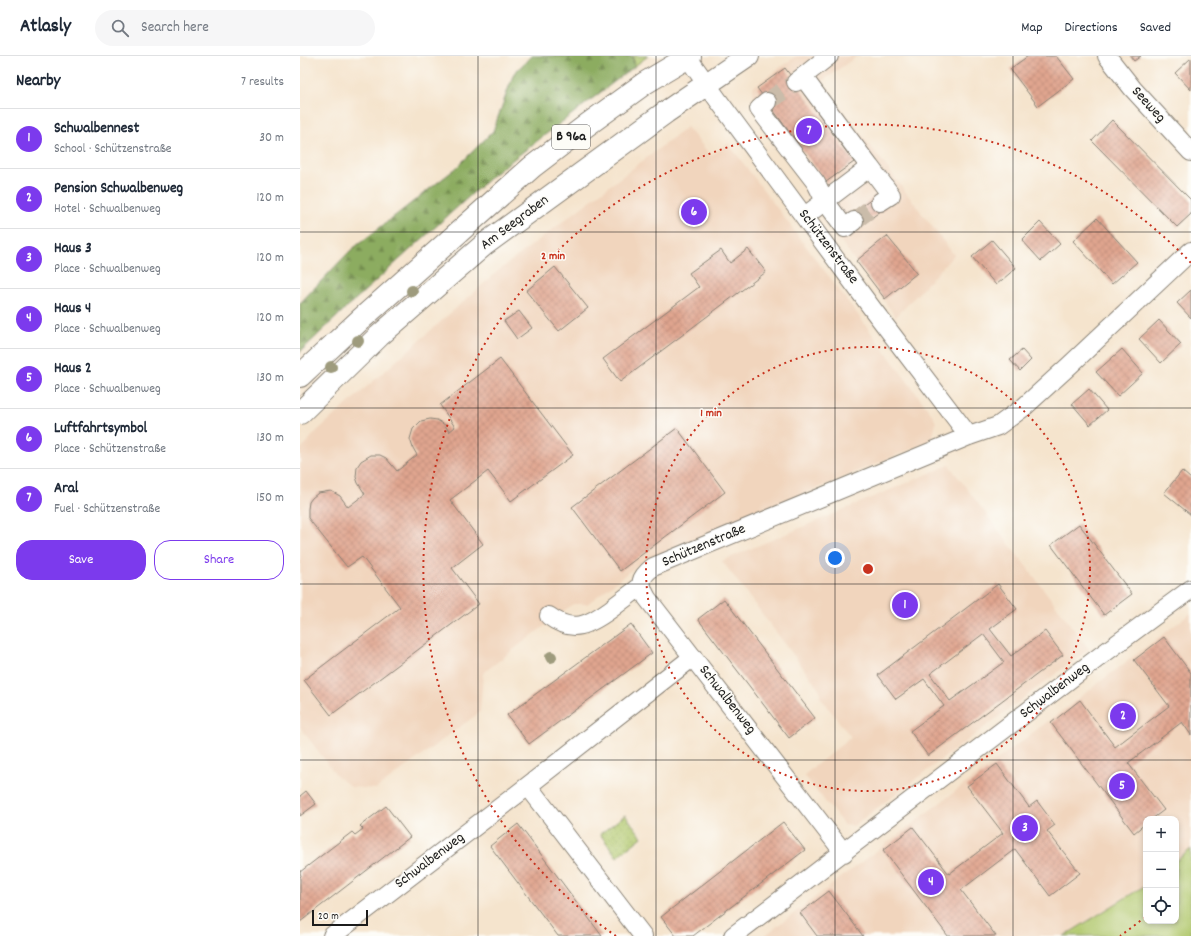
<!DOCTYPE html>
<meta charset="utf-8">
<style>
body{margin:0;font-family:Dekko,sans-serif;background:#f6f6f7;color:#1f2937}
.controls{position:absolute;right:12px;bottom:12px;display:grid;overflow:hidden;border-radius:8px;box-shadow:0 2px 6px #0003}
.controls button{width:36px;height:36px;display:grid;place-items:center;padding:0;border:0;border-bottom:1px solid #e0e1e3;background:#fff;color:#1f2937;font:20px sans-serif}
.scale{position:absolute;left:12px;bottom:10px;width:56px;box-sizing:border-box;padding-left:4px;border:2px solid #1c1c1c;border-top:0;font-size:11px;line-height:14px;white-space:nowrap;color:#1c1c1c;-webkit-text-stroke:3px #fdfcf7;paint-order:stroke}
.you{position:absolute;left:535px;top:502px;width:14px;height:14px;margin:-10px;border:3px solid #fff;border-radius:50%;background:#1a73e8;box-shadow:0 0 0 6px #1a73e833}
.badge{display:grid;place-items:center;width:26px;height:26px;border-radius:50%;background:#7c3aed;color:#fff;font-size:13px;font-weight:700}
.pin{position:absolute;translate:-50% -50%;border:2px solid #fff;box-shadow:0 1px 4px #0006}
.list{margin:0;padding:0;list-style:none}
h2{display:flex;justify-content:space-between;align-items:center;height:52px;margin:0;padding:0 16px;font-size:17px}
h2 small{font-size:13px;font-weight:400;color:#747a83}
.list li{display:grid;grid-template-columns:26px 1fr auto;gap:12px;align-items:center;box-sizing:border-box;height:60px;padding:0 16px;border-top:1px solid #e0e1e3}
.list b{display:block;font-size:15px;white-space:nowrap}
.list p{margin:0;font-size:13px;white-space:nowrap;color:#747a83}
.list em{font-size:13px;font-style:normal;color:#747a83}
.actions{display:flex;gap:8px;padding:12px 16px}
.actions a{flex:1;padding:9px 0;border:1px solid #7c3aed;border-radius:16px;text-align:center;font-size:14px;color:#7c3aed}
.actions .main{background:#7c3aed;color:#fff}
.icon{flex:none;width:22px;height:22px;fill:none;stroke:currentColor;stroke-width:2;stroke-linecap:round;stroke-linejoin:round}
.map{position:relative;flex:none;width:891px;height:880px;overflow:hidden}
header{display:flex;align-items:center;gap:24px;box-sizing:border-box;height:56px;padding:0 20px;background:#fff;border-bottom:1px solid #e0e1e3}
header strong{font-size:19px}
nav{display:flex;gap:22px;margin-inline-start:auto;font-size:14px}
.search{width:280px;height:36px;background:#f6f6f7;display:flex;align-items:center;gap:10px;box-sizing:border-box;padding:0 14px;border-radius:22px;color:#747a83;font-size:15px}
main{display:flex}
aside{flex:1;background:#fff}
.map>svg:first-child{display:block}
.built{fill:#f1d5bd}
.grass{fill:url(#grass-dots);stroke:#667244}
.forest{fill:url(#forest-firs);stroke:#54643e}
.garden{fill:#b0c76c;stroke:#667244}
.building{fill:url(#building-cross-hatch);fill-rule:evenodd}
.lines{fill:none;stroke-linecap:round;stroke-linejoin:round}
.minor-tunnel{stroke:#cabcaa;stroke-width:18;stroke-dasharray:18 9;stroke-linecap:butt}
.minor-casing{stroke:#888074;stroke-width:20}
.major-casing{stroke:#888074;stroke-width:24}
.minor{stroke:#fff;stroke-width:18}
.major{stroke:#fff;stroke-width:22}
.tree{fill:#9e9b7d}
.grid{fill:none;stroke:#1c1c1c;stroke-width:1;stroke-opacity:0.55}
.ring{fill:none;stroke:#c8321e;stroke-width:2;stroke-dasharray:2 4}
.labels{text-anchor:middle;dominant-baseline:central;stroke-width:3;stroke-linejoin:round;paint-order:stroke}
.shield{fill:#fdfcf7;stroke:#605f5e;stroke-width:1}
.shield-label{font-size:14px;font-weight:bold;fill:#1c1c1c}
.street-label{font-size:15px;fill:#1c1c1c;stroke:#fdfcf7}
.centre{fill:#c8321e;stroke:#fdfcf7;stroke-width:2}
.ring-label{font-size:12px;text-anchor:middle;font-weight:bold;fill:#c8321e;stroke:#fdfcf7;stroke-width:3;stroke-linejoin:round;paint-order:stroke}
</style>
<header>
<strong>Atlasly</strong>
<div class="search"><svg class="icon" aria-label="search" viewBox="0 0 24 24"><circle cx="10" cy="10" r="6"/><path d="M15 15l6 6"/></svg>Search here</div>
<nav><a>Map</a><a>Directions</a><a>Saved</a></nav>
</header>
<main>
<aside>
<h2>Nearby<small>7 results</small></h2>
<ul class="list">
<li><span class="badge">1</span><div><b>Schwalbennest</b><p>School · Schützenstraße</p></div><em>30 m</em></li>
<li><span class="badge">2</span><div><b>Pension Schwalbenweg</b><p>Hotel · Schwalbenweg</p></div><em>120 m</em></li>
<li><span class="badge">3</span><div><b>Haus 3</b><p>Place · Schwalbenweg</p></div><em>120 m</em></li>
<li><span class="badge">4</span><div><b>Haus 4</b><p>Place · Schwalbenweg</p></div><em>120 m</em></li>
<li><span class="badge">5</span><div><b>Haus 2</b><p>Place · Schwalbenweg</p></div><em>130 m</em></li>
<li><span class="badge">6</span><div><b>Luftfahrtsymbol</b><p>Place · Schützenstraße</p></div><em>130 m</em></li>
<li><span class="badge">7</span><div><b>Aral</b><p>Fuel · Schützenstraße</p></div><em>150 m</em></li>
</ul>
<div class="actions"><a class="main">Save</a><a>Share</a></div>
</aside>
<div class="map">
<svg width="891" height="880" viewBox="0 0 891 880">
<defs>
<pattern id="grass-dots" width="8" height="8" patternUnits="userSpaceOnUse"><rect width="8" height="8" fill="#b0c76c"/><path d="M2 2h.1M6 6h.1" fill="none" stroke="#97aa5d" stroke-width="1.8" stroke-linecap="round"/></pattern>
<pattern id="forest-firs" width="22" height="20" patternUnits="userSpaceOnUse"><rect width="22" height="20" fill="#8cac60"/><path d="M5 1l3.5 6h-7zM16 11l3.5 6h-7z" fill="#728b4e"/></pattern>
<pattern id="building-cross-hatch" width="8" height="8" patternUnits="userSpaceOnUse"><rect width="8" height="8" fill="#e0a58f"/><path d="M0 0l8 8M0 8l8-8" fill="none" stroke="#c08d7b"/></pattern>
</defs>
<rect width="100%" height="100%" fill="#fdfcf7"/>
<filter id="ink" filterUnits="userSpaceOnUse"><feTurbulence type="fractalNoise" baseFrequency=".025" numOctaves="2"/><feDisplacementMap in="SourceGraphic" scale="8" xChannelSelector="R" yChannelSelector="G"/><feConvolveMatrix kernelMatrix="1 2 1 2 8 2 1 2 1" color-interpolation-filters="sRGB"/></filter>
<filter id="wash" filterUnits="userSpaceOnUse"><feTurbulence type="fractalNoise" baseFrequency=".012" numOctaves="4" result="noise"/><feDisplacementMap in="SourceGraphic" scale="16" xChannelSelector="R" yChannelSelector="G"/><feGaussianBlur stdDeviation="0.9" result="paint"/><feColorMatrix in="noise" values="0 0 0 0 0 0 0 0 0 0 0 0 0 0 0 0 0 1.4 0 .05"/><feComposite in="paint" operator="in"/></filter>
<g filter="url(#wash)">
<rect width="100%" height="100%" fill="#f5e4cd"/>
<path class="built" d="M 496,0 L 557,0 L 521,26 L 654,199 L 596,261 L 534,176 L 507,124 L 455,56 L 453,31 Z
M 387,71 L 411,100 L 428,87 L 576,283 L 633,360 L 636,367 L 633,380 L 626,387 L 345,504 L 287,548 L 273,548 L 183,617 L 180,656 L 76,733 L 51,731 L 37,720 L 0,671 L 0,394 L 17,375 L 198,215 Z
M 649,409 L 789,593 L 553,770 L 544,769 L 504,719 L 551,681 L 520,641 L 520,634 L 422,505 Z
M 891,557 L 891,793 L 876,805 L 876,763 L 846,763 L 846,829 L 764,880 L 464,880 Z"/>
<path class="grass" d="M 325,759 L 342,781 L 317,801 L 300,778 Z"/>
<path class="forest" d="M 232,0 L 332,0 L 335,10 L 194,118 L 47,251 L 0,296 L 0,247 L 51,194 L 155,113 L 193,75 L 214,17 Z"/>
<path class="garden" d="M 333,0 L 348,0 L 335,10 Z
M 891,793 L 891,880 L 764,880 L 846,829 L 846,865 L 876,865 L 876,805 Z"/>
<g id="blocks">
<path class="building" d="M 728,0 L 756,0 L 774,23 L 738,50 L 710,13 Z
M 830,0 L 841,0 L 834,5 Z
M 891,2 L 891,34 L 875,17 Z
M 485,12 L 554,106 L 526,126 L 457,32 Z
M 812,64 L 891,144 L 891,158 L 877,171 L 792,85 Z
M 576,140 L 585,152 L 559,171 L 550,159 Z
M 797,162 L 837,206 L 812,228 L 773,185 Z
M 740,166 L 760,188 L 741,205 L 722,184 Z
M 587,180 L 617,217 L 585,243 L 556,205 Z
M 692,184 L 716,212 L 696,229 L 672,201 Z
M 448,193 L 466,216 L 320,326 L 303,303 L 399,231 L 389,217 L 421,194 L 430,207 Z
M 255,211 L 288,252 L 259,275 L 226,235 Z
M 891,234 L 891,262 L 877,247 Z
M 219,255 L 232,272 L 217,283 L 204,265 Z
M 859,264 L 881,288 L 861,307 L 839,283 Z
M 822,293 L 843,317 L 818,340 L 796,316 Z
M 722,294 L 731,304 L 720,315 L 710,304 Z
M 200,303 L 273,399 L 211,445 L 188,415 L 150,444 L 183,488 L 152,512 L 179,548 L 31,659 L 4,624 L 100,551 L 62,501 L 47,511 L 8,462 L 8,453 L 9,446 L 12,442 L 18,437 L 31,435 L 40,440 L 48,451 L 65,438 L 58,427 L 56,421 L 57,411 L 61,405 L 71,399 L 80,399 L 86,402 L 97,415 L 117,399 L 113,392 L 110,383 L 113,373 L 121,365 L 130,363 L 137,364 L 145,369 L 149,376 L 155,371 L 140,349 Z
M 789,333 L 807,354 L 790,369 L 772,348 Z
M 377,372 L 425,436 L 320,515 L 272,451 Z
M 882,415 L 891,423 L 891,459 L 864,437 Z
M 779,468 L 832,538 L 804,559 L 751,489 Z
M 698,528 L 717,553 L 690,573 L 711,600 L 745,575 L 763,599 L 628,700 L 610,675 L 644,650 L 624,623 L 596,643 L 578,619 ZM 683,578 L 704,606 L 650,645 L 630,618 Z
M 424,543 L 515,662 L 489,682 L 398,563 Z
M 331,568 L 352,597 L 229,688 L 207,659 Z
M 864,581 L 891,617 L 891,679 L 882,666 L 828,707 L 864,754 L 852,763 L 846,763 L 846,767 L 834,777 L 751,667 L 780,644 L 815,691 L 869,650 L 834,604 Z
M 697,708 L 729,751 L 737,745 L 755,769 L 747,775 L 780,817 L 750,840 L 715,793 L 661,834 L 696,880 L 648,880 L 583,794 L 613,771 L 649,818 L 703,777 L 667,730 Z
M 6,735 L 16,748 L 0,760 L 0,740 Z
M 86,750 L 110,781 L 0,866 L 0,821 L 1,820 L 0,816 L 52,776 L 55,779 L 63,773 L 60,770 Z
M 483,766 L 505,794 L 393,880 L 376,880 L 361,861 Z
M 218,768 L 234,789 L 302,880 L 258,880 L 190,790 Z
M 529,835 L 563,880 L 517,880 L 500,857 Z"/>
</g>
</g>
<g filter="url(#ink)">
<use href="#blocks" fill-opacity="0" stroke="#888074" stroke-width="1"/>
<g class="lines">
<path class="minor-tunnel" d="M 467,46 L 496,26
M 554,165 L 580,146"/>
<g class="minor-casing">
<path id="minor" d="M 807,0 L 833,33 L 891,96
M 388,2 L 418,44 L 574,255 L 669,380
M 503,21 L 570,111 L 505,160
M 496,26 L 529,0
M 467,46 L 459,53 L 516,127 L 525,145 L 545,172 L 554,165
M 570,111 L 591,139 L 580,146
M 249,560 C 273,578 289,569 311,553 C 321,545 331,538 341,530
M 228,730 L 343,880
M 544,797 L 347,542 C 339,527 339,522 353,511 L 669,380 L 698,370 L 724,351 L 770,309 L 891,195
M 32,880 L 220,736 L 393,601
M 433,880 L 799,601 L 891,533"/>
</g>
<g class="major-casing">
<path id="major" d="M 0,320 L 60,264 L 232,111 L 287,69 L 345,27 L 390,0
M 0,357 L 79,280 L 185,188 L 366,56 L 448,0"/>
</g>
<use href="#minor" class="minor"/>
<use href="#major" class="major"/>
</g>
<g class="tree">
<circle cx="112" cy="235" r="6"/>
<circle cx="58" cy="285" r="6"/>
<circle cx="31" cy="311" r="6"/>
<circle cx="251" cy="601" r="6"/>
</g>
</g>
<path class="grid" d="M 178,0 L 178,880M 356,0 L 356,880M 535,0 L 535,880M 713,0 L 713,880M 0,176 L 891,176M 0,352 L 891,352M 0,528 L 891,528M 0,704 L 891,704"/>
<g class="ring">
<circle cx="568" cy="513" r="222"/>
<path d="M845 861A445 445 0 0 1 820 880M316 880A445 445 0 1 1 891 207"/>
</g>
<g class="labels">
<rect class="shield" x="252" y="69" width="38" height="24" rx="3"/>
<g class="shield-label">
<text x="271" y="81">B 96a</text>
</g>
<g class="street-label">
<text transform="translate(848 49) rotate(48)">Seeweg</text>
<text transform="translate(215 167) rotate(-37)">Am Seegraben</text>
<text transform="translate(528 191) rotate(53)">Schützenstraße</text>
<text transform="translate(404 490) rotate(-23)">Schützenstraße</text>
<text transform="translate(755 635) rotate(-37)">Schwalbenweg</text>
<text transform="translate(427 644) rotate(52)">Schwalbenweg</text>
<text transform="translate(130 805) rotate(-37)">Schwalbenweg</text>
</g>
</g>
<circle cx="568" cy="513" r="6" class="centre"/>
<g class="ring-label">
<text x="253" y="203">2 min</text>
<text x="411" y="360">1 min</text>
</g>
</svg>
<div class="controls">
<button>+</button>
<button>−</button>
<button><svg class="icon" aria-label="locate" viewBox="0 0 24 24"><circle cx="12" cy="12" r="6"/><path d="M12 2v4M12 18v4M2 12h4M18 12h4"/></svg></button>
</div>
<div class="scale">20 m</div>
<div class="you"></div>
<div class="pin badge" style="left:605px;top:549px">1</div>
<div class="pin badge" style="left:823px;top:660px">2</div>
<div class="pin badge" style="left:725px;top:772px">3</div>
<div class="pin badge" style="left:631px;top:826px">4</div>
<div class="pin badge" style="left:822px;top:730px">5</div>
<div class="pin badge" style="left:394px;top:156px">6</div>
<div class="pin badge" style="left:509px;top:75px">7</div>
</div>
</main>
